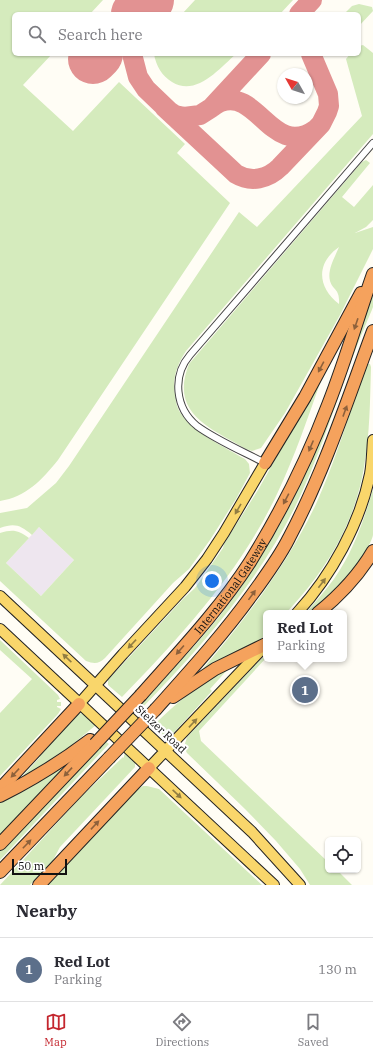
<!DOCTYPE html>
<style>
body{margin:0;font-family:"IBM Plex Serif",serif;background:#f2f2f3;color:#2b2b33}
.controls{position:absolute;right:12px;bottom:12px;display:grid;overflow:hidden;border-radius:6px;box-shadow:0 1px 3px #0004}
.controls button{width:36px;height:36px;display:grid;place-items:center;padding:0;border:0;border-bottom:1px solid #e1e1e2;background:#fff;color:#2b2b33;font:20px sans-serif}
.compass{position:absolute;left:277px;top:68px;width:36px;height:36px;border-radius:50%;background:#fff;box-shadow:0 1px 3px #0004;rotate:309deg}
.scale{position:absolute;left:12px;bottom:10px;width:55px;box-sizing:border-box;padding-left:4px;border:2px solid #111;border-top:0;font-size:11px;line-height:14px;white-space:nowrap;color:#111;-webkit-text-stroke:3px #fff;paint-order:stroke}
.you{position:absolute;left:212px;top:581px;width:14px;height:14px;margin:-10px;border:3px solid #fff;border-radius:50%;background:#1a73e8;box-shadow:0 0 0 6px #1a73e833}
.badge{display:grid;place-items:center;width:26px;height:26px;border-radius:50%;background:#c4262e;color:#fff;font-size:13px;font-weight:700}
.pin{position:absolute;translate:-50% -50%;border:2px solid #fff;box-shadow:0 1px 4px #0006}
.popup{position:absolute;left:263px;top:610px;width:84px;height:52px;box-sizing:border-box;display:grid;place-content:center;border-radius:6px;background:#fff;filter:drop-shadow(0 1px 3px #0005);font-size:13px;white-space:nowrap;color:#7c7c81}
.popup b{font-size:15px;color:#2b2b33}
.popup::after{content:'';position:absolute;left:50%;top:100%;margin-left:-8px;border:8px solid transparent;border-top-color:#fff}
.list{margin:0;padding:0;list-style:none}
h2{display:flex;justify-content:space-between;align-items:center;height:52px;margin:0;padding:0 16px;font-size:17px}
h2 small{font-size:13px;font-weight:400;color:#7c7c81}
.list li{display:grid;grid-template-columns:26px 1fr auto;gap:12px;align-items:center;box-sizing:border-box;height:64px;padding:0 16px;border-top:1px solid #e1e1e2}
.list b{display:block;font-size:15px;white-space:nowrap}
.list p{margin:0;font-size:13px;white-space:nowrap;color:#7c7c81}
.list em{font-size:13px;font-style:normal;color:#7c7c81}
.icon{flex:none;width:22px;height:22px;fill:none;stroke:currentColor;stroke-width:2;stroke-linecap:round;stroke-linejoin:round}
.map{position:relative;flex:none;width:373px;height:885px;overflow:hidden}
.search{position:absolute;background:#fff;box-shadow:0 1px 3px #0004;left:12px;right:12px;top:12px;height:44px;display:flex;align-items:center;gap:10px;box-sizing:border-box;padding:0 14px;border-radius:6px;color:#7c7c81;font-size:15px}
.sheet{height:116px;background:#fff}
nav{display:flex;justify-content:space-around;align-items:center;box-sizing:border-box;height:56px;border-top:1px solid #e1e1e2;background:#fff;font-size:11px;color:#7c7c81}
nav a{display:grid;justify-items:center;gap:2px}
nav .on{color:#c4262e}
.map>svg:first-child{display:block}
.industrial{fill:#eee6ef}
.green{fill:#d5ebbd;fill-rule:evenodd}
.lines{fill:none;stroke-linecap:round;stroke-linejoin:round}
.taxiway{stroke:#e29292;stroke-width:20}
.runway{stroke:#e29292;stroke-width:50}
.minor-casing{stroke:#444;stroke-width:8}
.primary-casing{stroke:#222;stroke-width:12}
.motorway-casing{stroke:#222;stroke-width:14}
.minor{stroke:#fff;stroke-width:6}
.primary{stroke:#f9d66b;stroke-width:10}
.motorway{stroke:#f5a25d;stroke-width:12}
.motorway-bridge-casing{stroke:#222;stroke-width:14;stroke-linecap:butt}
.motorway-bridge{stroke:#f5a25d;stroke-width:12}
.oneway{fill:#8e613b}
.oneway2{fill:#917d42}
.labels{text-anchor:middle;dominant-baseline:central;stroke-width:4;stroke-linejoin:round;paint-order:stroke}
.street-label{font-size:11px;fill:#111;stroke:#fff}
</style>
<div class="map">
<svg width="373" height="885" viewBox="0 0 373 885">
<rect width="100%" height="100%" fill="#fffdf5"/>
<path class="industrial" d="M 39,527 L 74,560 L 41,596 L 6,563 Z"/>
<path class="green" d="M 0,0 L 103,0 L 90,14 L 14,14 L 14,54 L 52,54 L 23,85 L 73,131 L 119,82 L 185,144 L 177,153 L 230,203 L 58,460 C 42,480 26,497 0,501 Z
M 195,0 L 293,0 L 280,14 L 182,14 Z
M 359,4 L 372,7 L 373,11 L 359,26 L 359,14 L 344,14 L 352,6 Z
M 363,45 L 373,53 L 373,134 L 186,351 C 177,365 172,378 175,395 C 176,402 177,409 182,415 C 193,432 226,448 245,459 L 249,464 L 250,473 L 236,499 L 210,540 L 189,569 L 173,583 L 105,658 C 99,664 94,664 86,661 L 0,581 L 0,533 C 13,529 18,530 29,538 L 6,563 L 41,596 L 74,560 L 39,527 L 32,535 C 20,525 15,523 0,528 L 0,513 L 27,508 L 56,483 L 69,466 L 239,212 L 257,227 L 362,116 L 346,59 L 350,54 L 359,54 L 359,46 Z
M 154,54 L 236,54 C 219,69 196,97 172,82 C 162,76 156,66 154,54 Z
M 366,160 L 370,163 L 342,197 L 354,207 L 373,185 L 373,220 L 366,227 L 355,233 L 373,227 L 373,249 L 340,315 L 285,413 L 261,448 L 252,451 L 246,449 C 211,428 169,414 189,364 L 362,162 ZM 339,247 C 335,257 327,270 330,281 C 333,291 340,288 339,304 C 317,287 316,263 339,247 Z
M 373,295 C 373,299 373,303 373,307 C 371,313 368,318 366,324 C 359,340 353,356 347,372 C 331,418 316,464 295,507 C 256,585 201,647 141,709 L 139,706 L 197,643 L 219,617 L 240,589 L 274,535 L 292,502 L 308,467 L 363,317 Z
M 368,364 L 370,364 L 371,367 C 370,400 370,434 364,467 C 355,524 325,572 286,613 L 266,613 L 266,634 L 260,640 L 201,671 C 245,620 287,565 316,504 C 331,471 342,437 353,404 C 357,394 362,372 368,364 Z
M 321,378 L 322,378 C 308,417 295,456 277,494 C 240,572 181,636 122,697 L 108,685 L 108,680 L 183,599 L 195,588 L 223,548 L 224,544 L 258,490 Z
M 373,489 C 373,501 373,523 373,535 C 369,555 325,605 306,613 C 315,602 325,591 334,579 C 353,552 364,520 373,489 Z
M 0,640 L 58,695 L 60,699 L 57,700 L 57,702 L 61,702 L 61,706 L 57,706 L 57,707 L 61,709 L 58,714 L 0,776 L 0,713 L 32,679 L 0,650 Z
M 266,654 L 266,658 L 199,731 L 201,741 L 328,862 L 328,870 L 337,870 L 352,885 L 310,885 L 300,869 L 276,841 L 245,809 L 187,753 L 184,747 L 187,737 Z
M 229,668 L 210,689 L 212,691 L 169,738 L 165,737 L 153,726 C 177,702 198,685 229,668 Z
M 79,713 L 83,714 L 96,725 L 68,748 L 20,779 L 40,757 L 39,755 Z
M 105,741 L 109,744 L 0,860 L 0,850 Z
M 126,753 L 135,762 L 135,767 L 60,847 L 52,862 L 30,885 L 0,885 L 81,797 L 123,757 L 124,758 L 124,755 Z
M 62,765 L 62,769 L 0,835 L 0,803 L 21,792 Z
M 143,786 L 147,786 L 159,789 L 262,885 L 47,885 L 131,796 L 137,790 Z"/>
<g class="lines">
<path class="taxiway" d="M 141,14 L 145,4
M 299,14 L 312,0
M 132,54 L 138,77 L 146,89 L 169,111 L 175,115 L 184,117 L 200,115 L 211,108 L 261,54
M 164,107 L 236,174 C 251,183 268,179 280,167 L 321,124 L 327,112 L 329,106 L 328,94 L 311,54
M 211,108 C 214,106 218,103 221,102 C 258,88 273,160 316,129"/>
<path class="runway" d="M 136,14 L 149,0
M 93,59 L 98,54"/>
<g class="minor-casing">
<path id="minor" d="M 265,463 C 244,452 216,440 197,426 C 175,408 172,376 190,355 L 373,143"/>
</g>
<g class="primary-casing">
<path id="primary" d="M 0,596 L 252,832 L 300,885
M 297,613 C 331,576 360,524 370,474 C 372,463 372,451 373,440
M 0,629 L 274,885
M 79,704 L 123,654 L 185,587 L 207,559 L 224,533 L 265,463
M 149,768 L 266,645"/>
</g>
<g class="motorway-casing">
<g id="motorway">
<path d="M 265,463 L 305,397 L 361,293"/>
<path d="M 318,613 C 340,595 359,575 373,551"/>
<path id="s1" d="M 141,695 C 179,652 219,610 250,562 C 281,512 307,460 328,405 C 345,362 358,317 373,274"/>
<path d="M 173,697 L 215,669 L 266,644"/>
<path d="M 156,709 C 189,672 222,636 251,596 C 265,577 279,558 289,538 C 324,472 347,401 373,331"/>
<path d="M 0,789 L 79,704"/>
<path d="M 0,796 C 32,780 61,762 90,740"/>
<path d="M 0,844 L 95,744"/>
<path d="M 0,872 L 109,758"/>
<path d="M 39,885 L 149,768"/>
</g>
</g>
<use href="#minor" class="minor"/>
<use href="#primary" class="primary"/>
<use href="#motorway" class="motorway"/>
<g class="motorway-bridge-casing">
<path id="motorway-bridge" d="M 95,744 L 141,695
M 109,758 L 156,709"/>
</g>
<use href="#motorway-bridge" class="motorway-bridge"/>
</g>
<defs><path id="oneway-solid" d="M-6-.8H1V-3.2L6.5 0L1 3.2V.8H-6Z"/></defs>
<g class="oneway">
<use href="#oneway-solid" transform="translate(356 324) rotate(109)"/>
<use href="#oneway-solid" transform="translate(321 367) rotate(118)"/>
<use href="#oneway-solid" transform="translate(345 411) rotate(-70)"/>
<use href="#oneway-solid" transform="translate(311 446) rotate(113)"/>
<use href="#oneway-solid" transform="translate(286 499) rotate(118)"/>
<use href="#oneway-solid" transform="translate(252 595) rotate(-54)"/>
<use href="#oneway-solid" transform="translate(180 650) rotate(131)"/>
<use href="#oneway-solid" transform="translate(68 772) rotate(133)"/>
<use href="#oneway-solid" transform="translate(15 773) rotate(133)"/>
<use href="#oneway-solid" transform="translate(95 825) rotate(-47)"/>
<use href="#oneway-solid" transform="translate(27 844) rotate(-46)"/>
</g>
<g class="oneway2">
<use href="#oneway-solid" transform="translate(238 509) rotate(120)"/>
<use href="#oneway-solid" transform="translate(322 583) rotate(-53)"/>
<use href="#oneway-solid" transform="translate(132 644) rotate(133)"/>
<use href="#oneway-solid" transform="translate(67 658) rotate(-137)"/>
<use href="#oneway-solid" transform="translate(193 723) rotate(-47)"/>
<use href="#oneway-solid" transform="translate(177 794) rotate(43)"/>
</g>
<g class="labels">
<g class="street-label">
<text stroke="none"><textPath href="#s1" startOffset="141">International Gateway</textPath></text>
<text transform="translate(161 729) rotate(43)">Stelzer Road</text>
</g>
</g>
</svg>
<div class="controls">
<button><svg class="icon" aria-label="locate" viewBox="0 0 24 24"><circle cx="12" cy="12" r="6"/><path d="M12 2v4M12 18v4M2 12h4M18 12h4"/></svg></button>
</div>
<svg class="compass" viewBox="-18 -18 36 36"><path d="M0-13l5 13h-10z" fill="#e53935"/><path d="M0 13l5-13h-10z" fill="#7c7c81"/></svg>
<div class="scale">50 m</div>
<div class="you"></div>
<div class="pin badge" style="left:305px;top:690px;background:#5c6f8a">1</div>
<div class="popup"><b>Red Lot</b>Parking</div>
<div class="search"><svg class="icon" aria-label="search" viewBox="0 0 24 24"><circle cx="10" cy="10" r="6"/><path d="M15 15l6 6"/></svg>Search here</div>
</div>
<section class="sheet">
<h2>Nearby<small></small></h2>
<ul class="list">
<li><span class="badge" style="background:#5c6f8a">1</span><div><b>Red Lot</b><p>Parking</p></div><em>130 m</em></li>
</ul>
</section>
<nav>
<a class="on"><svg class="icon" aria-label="map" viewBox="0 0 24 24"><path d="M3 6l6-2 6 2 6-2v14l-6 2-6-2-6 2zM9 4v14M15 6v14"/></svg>Map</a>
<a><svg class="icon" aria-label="directions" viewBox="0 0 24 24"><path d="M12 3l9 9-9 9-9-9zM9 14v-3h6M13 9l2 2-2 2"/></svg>Directions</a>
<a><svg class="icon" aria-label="saved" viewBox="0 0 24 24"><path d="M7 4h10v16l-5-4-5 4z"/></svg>Saved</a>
</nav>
